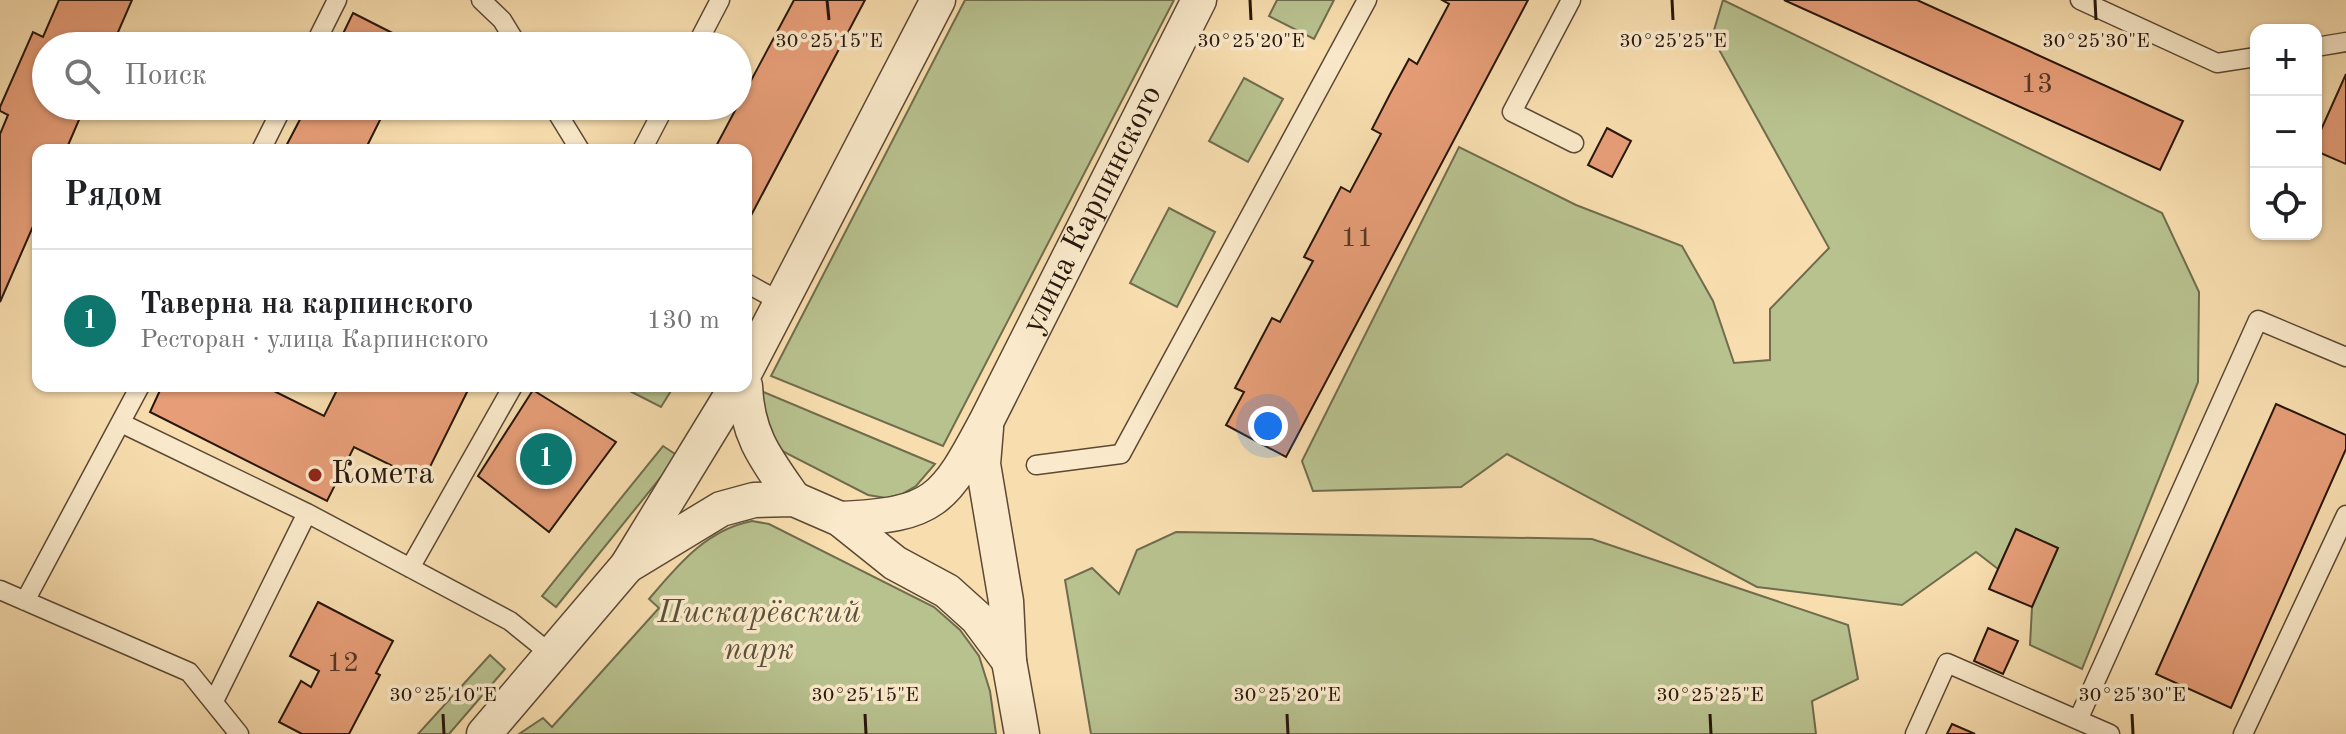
<!DOCTYPE html>
<html lang="ru">
<meta charset="utf-8">
<style>
body{margin:0;font-family:"Old Standard TT",serif;background:#f6f6f6;color:#202124}
.controls{position:absolute;right:24px;top:24px;display:grid;overflow:hidden;border-radius:16px;box-shadow:0 2px 6px #0004}
.controls button{width:72px;height:72px;display:grid;place-items:center;padding:0;border:0;border-bottom:2px solid #e0e0e0;background:#fff;color:#202124;font:40px sans-serif}
.you{position:absolute;left:1268px;top:426px;width:28px;height:28px;margin:-20px;border:6px solid #fff;border-radius:50%;background:#1a73e8;box-shadow:0 0 0 12px #1a73e833}
.badge{display:grid;place-items:center;width:52px;height:52px;border-radius:50%;background:#0f766e;color:#fff;font-size:26px;font-weight:700}
.pin{position:absolute;translate:-50% -50%;border:4px solid #fff;box-shadow:0 2px 8px #0006}
.list{margin:0;padding:0;list-style:none}
h2{display:flex;justify-content:space-between;align-items:center;height:104px;margin:0;padding:0 32px;font-size:34px}
h2 small{font-size:26px;font-weight:400;color:#757577}
.list li{display:grid;grid-template-columns:52px 1fr auto;gap:24px;align-items:center;box-sizing:border-box;height:144px;padding:0 32px;border-top:2px solid #e0e0e0}
.list b{display:block;font-size:30px;white-space:nowrap}
.list p{margin:0;font-size:26px;white-space:nowrap;color:#757577}
.list em{font-size:26px;font-style:normal;color:#757577}
.icon{flex:none;width:44px;height:44px;fill:none;stroke:currentColor;stroke-width:2;stroke-linecap:round;stroke-linejoin:round}
.map{position:relative;flex:none;width:2346px;height:734px;overflow:hidden}
.search{position:absolute;background:#fff;box-shadow:0 2px 6px #0004;left:32px;top:32px;width:720px;height:88px;display:flex;align-items:center;gap:20px;box-sizing:border-box;padding:0 28px;border-radius:44px;color:#757577;font-size:30px}
.panel{position:absolute;background:#fff;box-shadow:0 2px 6px #0004;left:32px;top:144px;width:720px;height:248px;border-radius:16px}
.map>svg:first-child{display:block}
.green{fill:#b8c28f;stroke:#706c4e;stroke-width:2}
.building{fill:#e79e78;stroke:#27160c;stroke-width:2}
.lines{fill:none;stroke-linecap:round;stroke-linejoin:round}
.service-casing{stroke:#5b4835;stroke-width:21}
.minor-casing{stroke:#5b4835;stroke-width:37}
.service{stroke:#faeacb;stroke-width:18}
.minor{stroke:#faeacb;stroke-width:34}
.ticks{fill:none;stroke:#27160c;stroke-width:3}
.poi-dot{fill:#8f2418;stroke:#faeacb;stroke-width:3}
.labels{text-anchor:middle;dominant-baseline:central;stroke-width:7;stroke-linejoin:round;paint-order:stroke}
.number-label{font-size:28px;fill:#573827}
.street-label{font-size:32px;fill:#27160c;stroke:#faeacb}
.poi-label{font-size:32px;fill:#27160c;stroke:#faeacb;text-anchor:start}
.park-label{font-size:32px;font-style:italic;fill:#5a523a;stroke:#faeacb}
.ticks-label{font-size:20px;text-anchor:middle;fill:#27160c;stroke:#faeacb;stroke-width:7;stroke-linejoin:round;paint-order:stroke}
</style>
<div class="map">
<svg width="2346" height="734" viewBox="0 0 2346 734">
<rect width="100%" height="100%" fill="#f8deaf"/>
<filter id="stains"><feTurbulence type="fractalNoise" baseFrequency=".0025" numOctaves="4"/><feColorMatrix values="0 0 0 0 .2 0 0 0 0 .09 0 0 0 0 .02 0 0 0 .5 -.17"/></filter>
<radialGradient id="worn" r=".72"><stop offset=".6" stop-color="#630" stop-opacity="0"/><stop offset="1" stop-color="#630" stop-opacity=".3"/></radialGradient>
<path class="green" d="M 965,0 L 1174,0 L 943,446 L 771,376 Z
M 1277,0 L 1334,0 L 1314,39 L 1269,16 Z
M 1723,0 L 2162,213 L 2199,292 L 2198,382 L 2082,669 L 2030,645 L 2032,607 L 2058,548 L 2016,529 L 1998,569 L 1976,552 L 1902,605 L 1757,587 L 1507,454 L 1461,487 L 1313,491 L 1302,461 L 1459,147 L 1576,205 L 1682,246 L 1713,301 L 1734,363 L 1770,360 L 1770,309 L 1829,248 L 1712,37 Z
M 1244,78 L 1283,99 L 1248,162 L 1209,141 Z
M 1169,208 L 1215,232 L 1177,307 L 1130,283 Z
M 620,386 L 674,386 L 661,407 Z
M 761,391 L 935,464 L 916,486 L 902,494 L 886,498 L 868,495 L 784,452 C 762,432 763,419 761,391 Z
M 663,446 L 678,456 L 556,607 L 542,596 Z
M 752,521 L 769,524 L 934,607 L 960,630 L 979,656 L 990,691 L 996,734 L 519,734 L 543,718 L 552,727 L 659,608 L 649,599 C 678,565 706,530 752,521 Z
M 1176,532 L 1592,539 L 1848,625 L 1858,679 L 1812,701 L 1816,734 L 1091,734 L 1065,580 L 1092,568 L 1119,594 L 1137,550 Z
M 490,655 L 505,669 L 449,734 L 418,734 Z"/>
<path class="building" d="M 59,0 L 132,0 L 112,46 L 46,46 L 46,106 L 85,106 L 66,150 L 38,150 L 38,215 L 0,302 L 0,134 L 8,115 L 0,111 L 0,107 L 33,32 L 43,37 Z
M 794,0 L 865,0 L 746,225 L 746,150 L 714,150 Z
M 1442,0 L 1528,0 L 1286,457 L 1226,425 L 1244,392 L 1235,388 L 1272,318 L 1280,322 L 1313,261 L 1304,257 L 1341,187 L 1350,192 L 1381,134 L 1372,129 L 1390,94 L 1409,59 L 1417,64 L 1449,4 Z
M 1784,0 L 1917,0 L 2183,121 L 2160,170 Z
M 353,13 L 418,46 L 337,46 Z
M 2346,74 L 2346,164 L 2316,151 L 2316,141 Z
M 307,106 L 387,106 L 365,150 L 284,150 Z
M 1607,128 L 1631,141 L 1612,177 L 1588,165 Z
M 162,386 L 264,386 L 324,416 L 339,386 L 470,386 L 423,481 L 354,447 L 327,501 L 150,412 Z
M 533,390 L 616,442 L 549,532 L 478,476 Z
M 2276,404 L 2346,435 L 2346,449 L 2231,708 L 2156,674 Z
M 2016,529 L 2058,548 L 2032,607 L 1989,589 Z
M 318,602 L 393,641 L 376,673 L 380,675 L 349,734 L 302,734 L 279,722 L 301,681 L 311,687 L 319,671 L 290,656 Z
M 1988,628 L 2018,641 L 2003,674 L 1974,661 Z
M 1952,724 L 1975,734 L 1947,734 Z"/>
<g class="lines">
<g class="service-casing">
<path id="service" d="M 481,0 L 502,20 L 518,46
M 1571,0 L 1512,112 L 1574,143
M 2080,0 L 2217,63 L 2256,57
M 314,46 L 337,0
M 696,46 L 720,0
M 2316,47 L 2346,42
M 553,106 L 580,150
M 261,150 L 283,106
M 642,150 L 665,106
M 746,283 L 781,302
M 121,423 L 307,513 L 510,621 L 552,655
M 1036,465 L 1121,454 L 1367,0
M 410,568 L 513,386
M 0,590 L 189,672 L 239,734
M 25,601 L 140,386
M 214,701 L 307,513
M 2078,720 L 2258,320 L 2346,357
M 1915,734 L 1947,663 L 2110,734
M 2243,734 L 2346,515"/>
</g>
<g class="minor-casing">
<g id="minor">
<path d="M 746,370 L 938,0"/>
<path d="M 745,386 C 747,436 766,459 794,499"/>
<path d="M 986,428 L 983,464 L 1006,601 L 1009,661 L 1022,734"/>
<path id="s1" d="M 840,519 C 935,515 944,501 987,420 L 1199,0"/>
<path d="M 627,566 L 721,509 L 754,500 L 794,499 L 840,519 L 895,563 L 947,591 L 977,618 L 1009,661"/>
<path d="M 484,734 L 627,566 L 737,386"/>
</g>
</g>
<use href="#service" class="service"/>
<use href="#minor" class="minor"/>
</g>
<path class="ticks" d="M 827,0 L 829,20M 1250,0 L 1251,20M 1672,0 L 1673,20M 2095,0 L 2096,20M 443,714 L 444,734M 865,714 L 866,734M 1287,714 L 1288,734M 1710,714 L 1711,734M 2132,714 L 2133,734"/>
<circle class="poi-dot" cx="315" cy="475" r="8"/>
<g class="labels">
<g class="number-label">
<text x="2037" y="85">13</text>
<text x="1357" y="239">11</text>
<text x="343" y="664">12</text>
</g>
<g class="street-label">
<text stroke="none"><textPath href="#s1" startOffset="428">улица Карпинского</textPath></text>
</g>
<g class="poi-label">
<text x="331" y="475">Комета</text>
</g>
<g class="park-label">
<text x="759" y="614">Пискарёвский<tspan x="759" dy="37">парк</tspan></text>
</g>
</g>
<g class="ticks-label">
<text x="829" y="47">30°25'15"E</text>
<text x="1251" y="47">30°25'20"E</text>
<text x="1673" y="47">30°25'25"E</text>
<text x="2096" y="47">30°25'30"E</text>
<text x="443" y="701">30°25'10"E</text>
<text x="865" y="701">30°25'15"E</text>
<text x="1287" y="701">30°25'20"E</text>
<text x="1710" y="701">30°25'25"E</text>
<text x="2132" y="701">30°25'30"E</text>
</g>
<rect width="100%" height="100%" filter="url(#stains)"/>
<rect width="100%" height="100%" fill="url(#worn)"/>
</svg>
<div class="controls">
<button>+</button>
<button>−</button>
<button><svg class="icon" aria-label="locate" viewBox="0 0 24 24"><circle cx="12" cy="12" r="6"/><path d="M12 2v4M12 18v4M2 12h4M18 12h4"/></svg></button>
</div>
<div class="you"></div>
<div class="pin badge" style="left:546px;top:459px">1</div>
<div class="search"><svg class="icon" aria-label="search" viewBox="0 0 24 24"><circle cx="10" cy="10" r="6"/><path d="M15 15l6 6"/></svg>Поиск</div>
<section class="panel">
<h2>Рядом<small></small></h2>
<ul class="list">
<li><span class="badge">1</span><div><b>Таверна на карпинского</b><p>Ресторан · улица Карпинского</p></div><em>130 m</em></li>
</ul>
</section>
</div>
